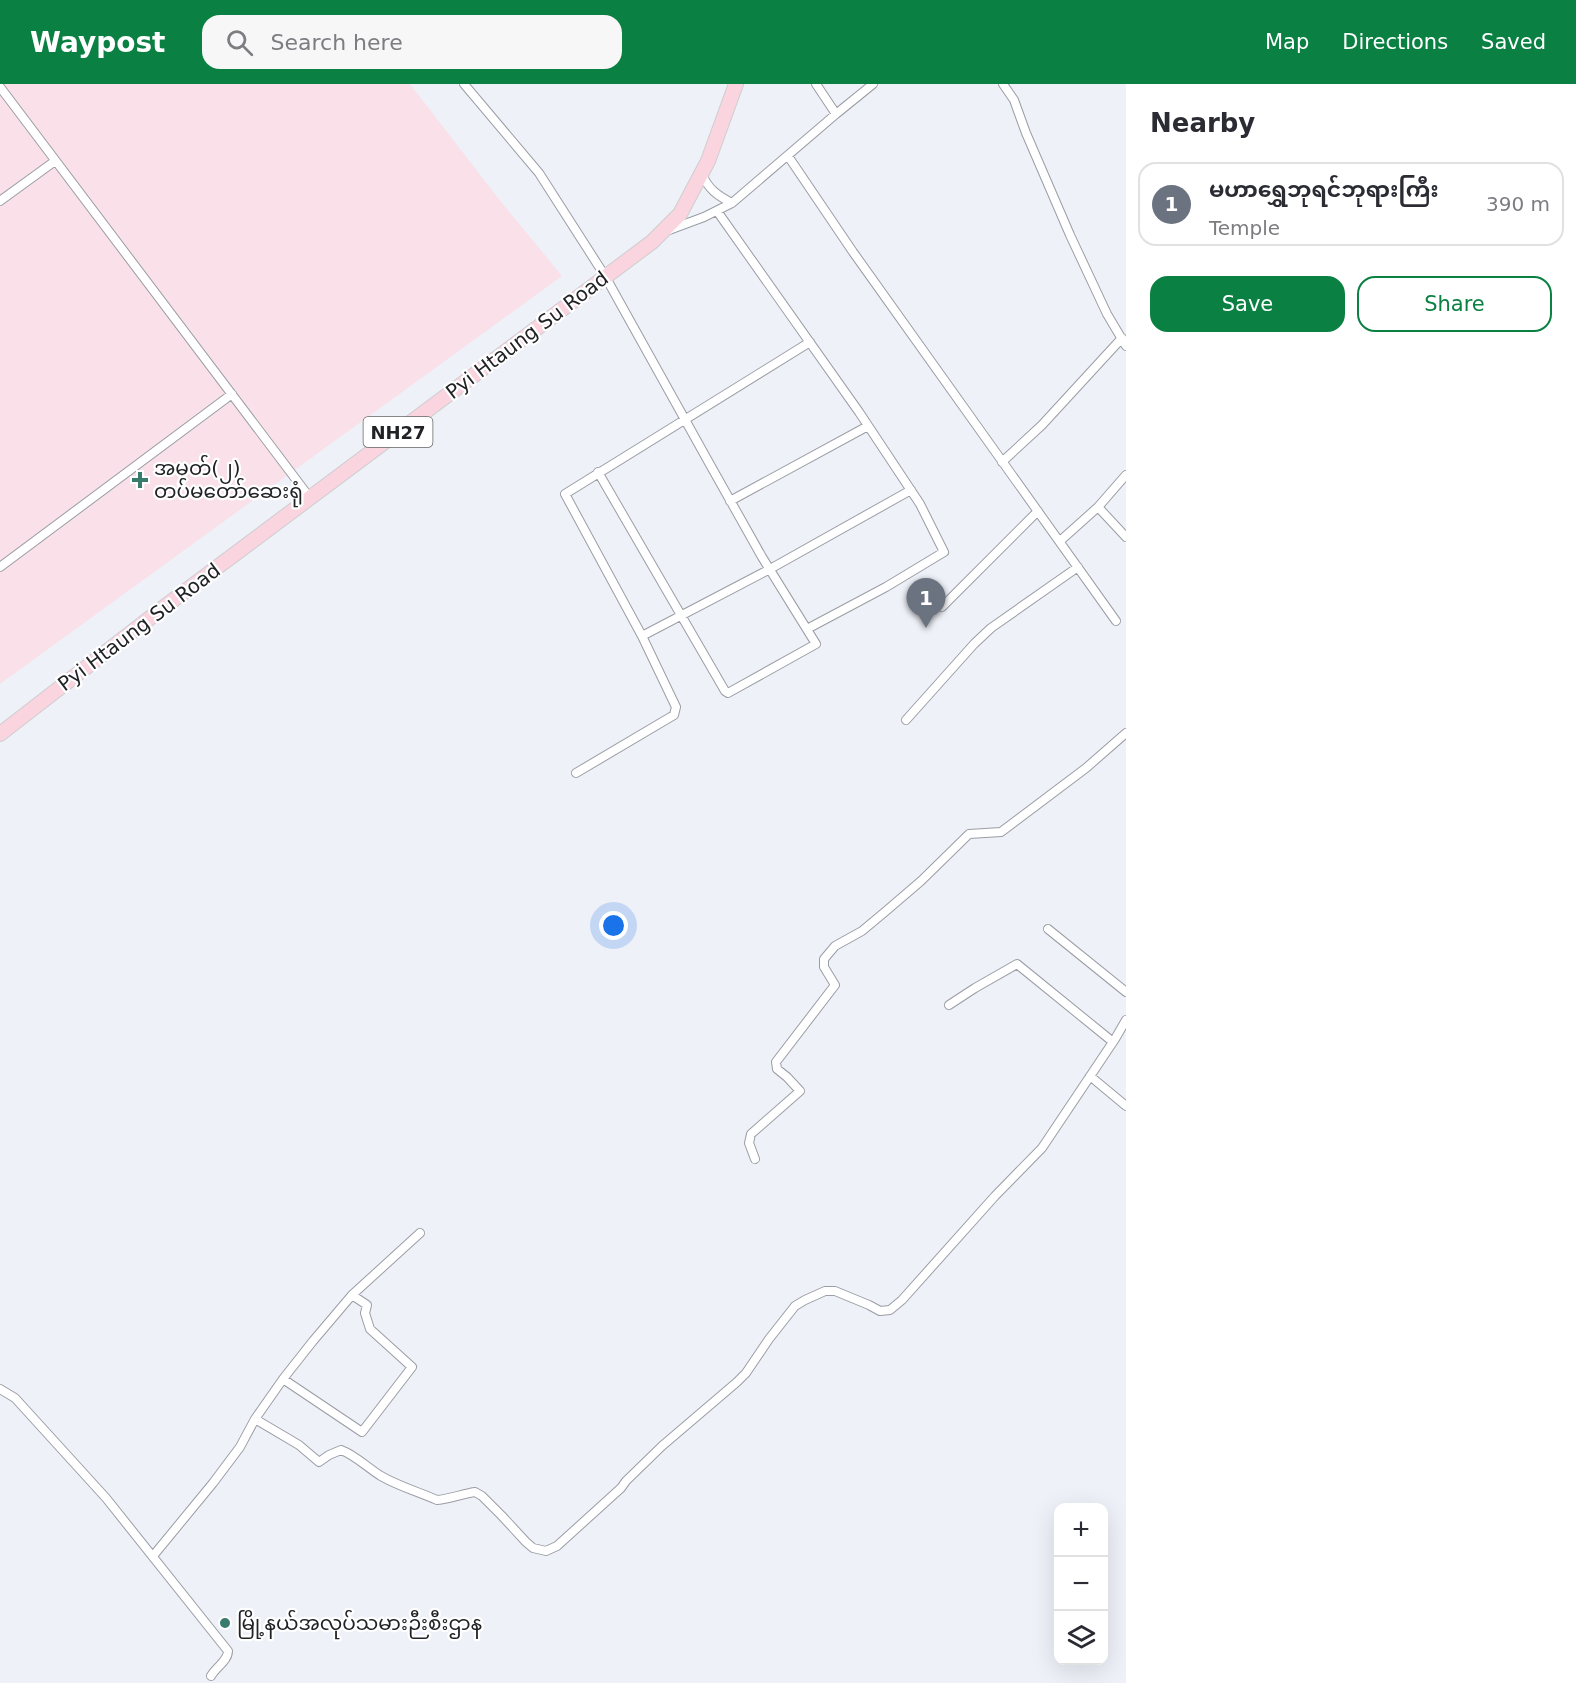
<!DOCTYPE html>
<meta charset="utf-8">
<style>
body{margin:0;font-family:"DejaVu Sans","Noto Sans Myanmar",sans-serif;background:#f7f7f7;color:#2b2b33}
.controls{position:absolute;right:18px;bottom:18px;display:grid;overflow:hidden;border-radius:12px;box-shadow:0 6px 24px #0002}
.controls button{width:54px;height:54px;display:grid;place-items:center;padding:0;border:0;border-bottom:2px solid #e1e1e2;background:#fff;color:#2b2b33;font:30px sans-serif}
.you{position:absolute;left:614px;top:842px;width:21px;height:21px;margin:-15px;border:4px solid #fff;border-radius:50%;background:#1a73e8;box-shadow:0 0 0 9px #1a73e833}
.badge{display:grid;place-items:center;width:39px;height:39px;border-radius:50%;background:#0b8043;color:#fff;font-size:20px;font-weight:700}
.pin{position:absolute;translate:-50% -50px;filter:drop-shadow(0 2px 3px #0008)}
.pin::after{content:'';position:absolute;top:32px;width:21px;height:18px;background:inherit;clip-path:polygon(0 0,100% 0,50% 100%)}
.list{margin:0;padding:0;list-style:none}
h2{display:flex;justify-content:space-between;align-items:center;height:78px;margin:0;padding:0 24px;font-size:26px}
h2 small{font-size:20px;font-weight:400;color:#7c7c81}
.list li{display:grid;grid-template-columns:39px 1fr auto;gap:18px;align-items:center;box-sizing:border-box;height:84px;margin:0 12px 12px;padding:0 12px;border:2px solid #e1e1e2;border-radius:18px}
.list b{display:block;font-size:22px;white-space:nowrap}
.list p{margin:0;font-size:20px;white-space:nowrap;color:#7c7c81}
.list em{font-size:20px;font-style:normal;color:#7c7c81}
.actions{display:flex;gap:12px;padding:18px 24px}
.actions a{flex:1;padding:14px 0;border:2px solid #0b8043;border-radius:18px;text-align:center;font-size:21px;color:#0b8043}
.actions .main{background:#0b8043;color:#fff}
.icon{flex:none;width:33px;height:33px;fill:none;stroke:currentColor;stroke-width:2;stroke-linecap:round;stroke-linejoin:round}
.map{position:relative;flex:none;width:1126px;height:1599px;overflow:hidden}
header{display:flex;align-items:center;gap:36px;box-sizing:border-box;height:84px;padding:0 30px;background:#0b8043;color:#fff}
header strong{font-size:28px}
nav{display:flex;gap:33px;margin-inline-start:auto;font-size:21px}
.search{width:420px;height:54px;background:#f7f7f7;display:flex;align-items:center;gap:15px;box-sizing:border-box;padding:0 21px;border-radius:18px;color:#7c7c81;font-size:22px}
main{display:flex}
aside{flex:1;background:#fff}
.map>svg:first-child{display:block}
.medical{fill:#f9e0e9}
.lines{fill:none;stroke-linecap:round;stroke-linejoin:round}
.minor-casing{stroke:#9a9da4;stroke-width:10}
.trunk-casing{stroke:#cececf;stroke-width:16}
.minor{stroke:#fff;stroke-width:8}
.trunk{stroke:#fad4de;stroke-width:14}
.poi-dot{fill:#397c6e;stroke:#fff;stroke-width:2}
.labels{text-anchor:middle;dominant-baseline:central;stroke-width:4.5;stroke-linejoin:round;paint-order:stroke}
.shield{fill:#fff;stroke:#646466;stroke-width:1.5}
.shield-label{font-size:18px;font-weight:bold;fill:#212225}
.street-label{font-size:20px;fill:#212225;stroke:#fff}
.poi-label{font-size:20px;fill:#212225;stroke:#fff;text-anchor:start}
</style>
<header>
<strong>Waypost</strong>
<div class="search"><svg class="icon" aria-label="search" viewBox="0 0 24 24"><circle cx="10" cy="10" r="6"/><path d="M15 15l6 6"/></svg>Search here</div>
<nav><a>Map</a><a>Directions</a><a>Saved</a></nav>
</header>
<main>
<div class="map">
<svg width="1126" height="1599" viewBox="0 0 1126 1599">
<rect width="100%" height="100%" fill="#eef1f8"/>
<path class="medical" d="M 0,0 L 410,0 L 498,114 L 562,192 L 0,600 Z"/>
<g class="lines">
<g class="minor-casing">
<path id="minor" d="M 464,0 L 539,89 L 605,192 L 708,377 L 762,473 L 816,560 L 728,609 L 725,607 L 598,388
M 816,0 L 836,30
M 1003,0 L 1014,16 L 1026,49 L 1070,151 L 1107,230 L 1126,262
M 0,3 L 310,414
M 788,72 L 853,168 L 1116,537
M 702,90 C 708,105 718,112 732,119
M 0,117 L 55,77
M 717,127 L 859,328 L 920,420 L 944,468 L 886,503 L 807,545
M 669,146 L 704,133 L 732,119 L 836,30 L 873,0
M 1002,378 L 1042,341 L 1122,254
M 730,417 L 868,342
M 1098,423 L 1126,453
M 1060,457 L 1098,423 L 1126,391
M 0,483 L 232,310
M 942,523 L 1038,427
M 642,552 L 770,485 L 911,406
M 906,636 L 974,560 L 991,544 L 1078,483
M 576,689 L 674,631 L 676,623 L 642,552 L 565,410 L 810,258
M 1048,845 L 1126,908
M 949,921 L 975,904 L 1017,880 L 1113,958
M 1090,992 L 1126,1022
M 755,1075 L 749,1059 L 751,1050 L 800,1007 L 787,993 L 777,985 L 776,978 L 835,901 L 824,883 L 824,875 L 835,862 L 862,847 L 886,827 L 921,797 L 969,750 L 1001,748 L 1086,684 L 1126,649
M 283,1295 L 362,1348 L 412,1283 L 370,1245 L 365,1229 L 367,1221 L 352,1211
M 0,1305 L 15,1314 L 106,1414 L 228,1567 C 228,1577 216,1583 211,1592
M 255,1335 L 299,1361 L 319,1378 L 329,1371 L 341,1366 C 355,1371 368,1384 381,1392 C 398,1402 419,1408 437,1416 C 450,1415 462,1410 475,1408 L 482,1412 L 502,1432 L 526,1458 L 533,1464 L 546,1467 L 557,1462 L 621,1404 L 626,1397 L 662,1362 L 737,1298 L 746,1289 L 769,1255 L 795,1222 L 805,1216 L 825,1207 L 835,1207 L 869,1221 L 880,1227 L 890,1226 L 902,1216 L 995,1112 L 1042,1064 L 1115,955 L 1126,936
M 153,1472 L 213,1399 L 240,1363 L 255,1335 L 283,1295 L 313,1257 L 352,1211 L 420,1149"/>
</g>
<g class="trunk-casing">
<path id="trunk" d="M 0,650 L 168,520 L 652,158 L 680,130 L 708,77 L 736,0"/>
</g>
<use href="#minor" class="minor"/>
<use href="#trunk" class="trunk"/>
</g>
<g class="poi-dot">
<path d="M137 387h6v6h6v6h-6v6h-6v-6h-6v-6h6z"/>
<circle cx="225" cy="1539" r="6"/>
</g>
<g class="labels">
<rect class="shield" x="363.5" y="333" width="69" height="30" rx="4.5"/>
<g class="shield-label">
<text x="398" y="348">NH27</text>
</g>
<g class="street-label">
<text transform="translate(527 251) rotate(-37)">Pyi Htaung Su Road</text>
<text transform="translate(139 543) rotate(-37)">Pyi Htaung Su Road</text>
</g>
<g class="poi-label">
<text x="154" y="384">အမှတ်(၂)<tspan x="154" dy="23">တပ်မတော်ဆေးရုံ</tspan></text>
<text x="237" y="1539">မြို့နယ်အလုပ်သမားဉီးစီးဌာန</text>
</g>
</g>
</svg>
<div class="controls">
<button>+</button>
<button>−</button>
<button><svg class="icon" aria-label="layers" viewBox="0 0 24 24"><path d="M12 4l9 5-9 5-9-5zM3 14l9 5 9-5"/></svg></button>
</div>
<div class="you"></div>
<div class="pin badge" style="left:926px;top:544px;background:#6b7280">1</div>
</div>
<aside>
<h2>Nearby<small></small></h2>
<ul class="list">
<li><span class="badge" style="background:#6b7280">1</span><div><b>မဟာရွှေဘုရင်ဘုရားကြီး</b><p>Temple</p></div><em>390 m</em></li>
</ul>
<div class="actions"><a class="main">Save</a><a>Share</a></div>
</aside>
</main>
